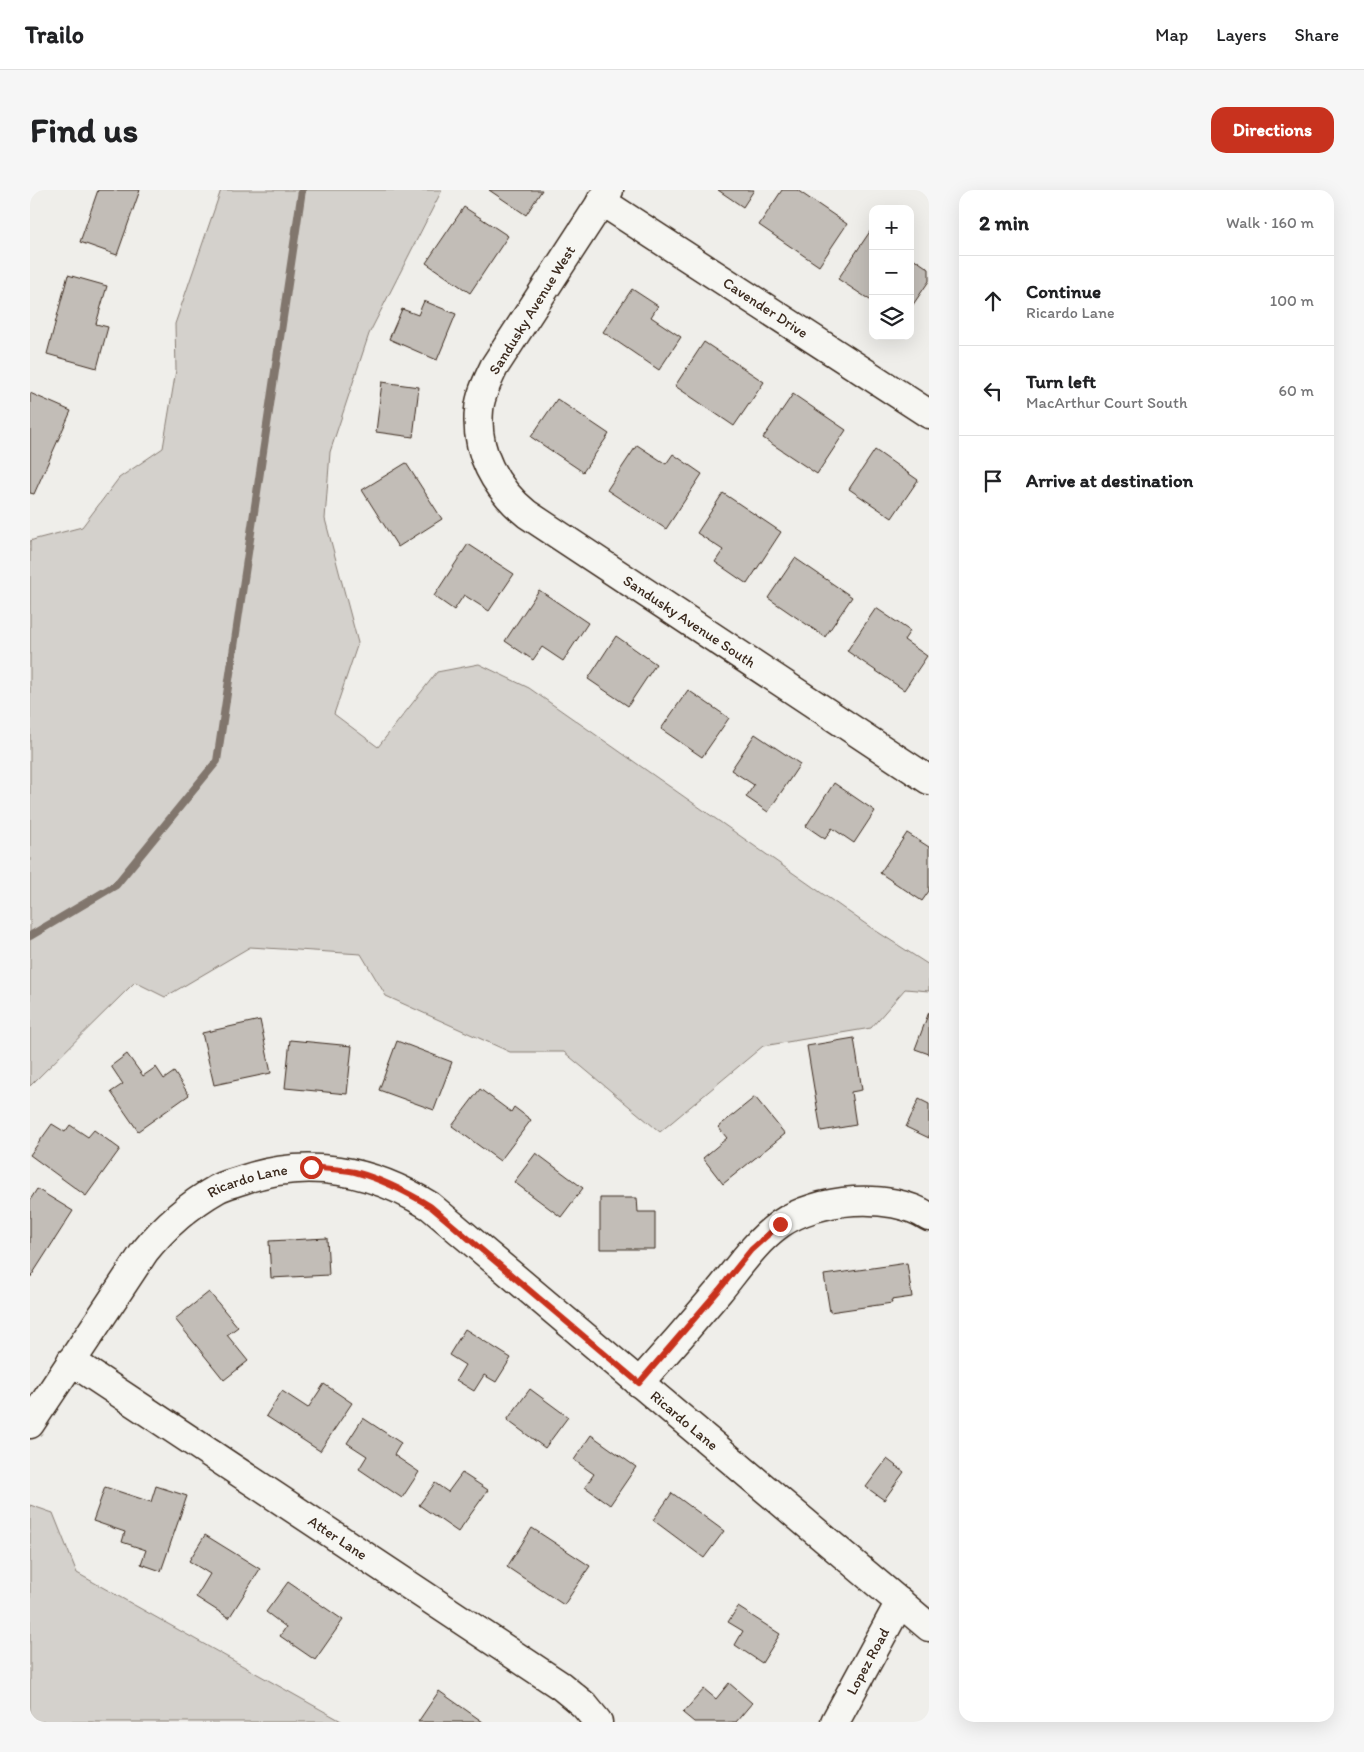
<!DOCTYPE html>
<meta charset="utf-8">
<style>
body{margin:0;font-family:Itim,sans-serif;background:#f6f6f6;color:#202124}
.controls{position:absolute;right:15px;top:15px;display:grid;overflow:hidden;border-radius:10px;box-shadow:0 5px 20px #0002}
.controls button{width:45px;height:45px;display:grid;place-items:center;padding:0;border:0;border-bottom:1px solid #e0e0e0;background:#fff;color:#202124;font:25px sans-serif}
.stop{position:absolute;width:15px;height:15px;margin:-11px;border:4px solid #c8321e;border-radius:50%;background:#fff}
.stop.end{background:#c8321e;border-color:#fff;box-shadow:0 1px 5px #0008}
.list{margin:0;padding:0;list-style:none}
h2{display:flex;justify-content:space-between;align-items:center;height:65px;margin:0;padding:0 20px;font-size:21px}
h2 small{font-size:16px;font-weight:400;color:#757577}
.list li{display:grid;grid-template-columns:32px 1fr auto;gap:15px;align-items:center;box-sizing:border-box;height:90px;padding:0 20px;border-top:1px solid #e0e0e0}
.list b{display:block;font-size:19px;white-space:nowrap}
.list p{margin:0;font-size:16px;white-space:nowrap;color:#757577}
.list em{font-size:16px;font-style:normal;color:#757577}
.icon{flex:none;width:28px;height:28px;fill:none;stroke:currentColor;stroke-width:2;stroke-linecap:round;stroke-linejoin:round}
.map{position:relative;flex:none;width:899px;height:1532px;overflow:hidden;border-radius:15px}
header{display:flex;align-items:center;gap:30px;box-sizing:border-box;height:70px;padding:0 25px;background:#fff;border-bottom:1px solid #e0e0e0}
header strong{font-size:24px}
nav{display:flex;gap:28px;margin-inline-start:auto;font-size:18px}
.intro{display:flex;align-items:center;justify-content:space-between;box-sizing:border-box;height:120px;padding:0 30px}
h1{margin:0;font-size:35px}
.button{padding:12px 22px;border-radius:15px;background:#c8321e;color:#fff;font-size:18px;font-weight:700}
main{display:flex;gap:30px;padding:0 30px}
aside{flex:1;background:#fff;border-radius:15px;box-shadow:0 5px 20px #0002}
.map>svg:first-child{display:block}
.green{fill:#d4d1cc;stroke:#887e75}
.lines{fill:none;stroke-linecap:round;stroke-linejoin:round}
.stream{stroke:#81766d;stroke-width:8}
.building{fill:#c2bdb7;stroke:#3b2a1e}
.minor-casing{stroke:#3b2a1e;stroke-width:31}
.minor{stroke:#f6f6f2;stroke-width:28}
.route{stroke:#c8321e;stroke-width:6}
.labels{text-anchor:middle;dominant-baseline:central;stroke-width:4;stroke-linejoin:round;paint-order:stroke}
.street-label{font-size:15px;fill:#3b2a1e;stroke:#f6f6f2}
</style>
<header>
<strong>Trailo</strong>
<nav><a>Map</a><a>Layers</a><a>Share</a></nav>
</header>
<div class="intro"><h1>Find us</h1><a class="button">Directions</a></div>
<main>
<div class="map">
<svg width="899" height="1532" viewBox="0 0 899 1532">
<rect width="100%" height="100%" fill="#efeeea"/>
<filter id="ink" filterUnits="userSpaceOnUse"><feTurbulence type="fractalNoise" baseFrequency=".02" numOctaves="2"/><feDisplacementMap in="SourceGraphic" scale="10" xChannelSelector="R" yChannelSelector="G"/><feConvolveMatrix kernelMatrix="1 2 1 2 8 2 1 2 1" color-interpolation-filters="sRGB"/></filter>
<g filter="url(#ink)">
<path class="green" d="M 191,0 L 412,0 L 339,144 L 300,262 L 295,329 L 328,453 L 304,524 L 348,557 L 407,482 L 449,474 L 499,498 L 840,737 L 899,775 L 899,801 L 875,799 L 841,838 L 733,856 L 630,942 L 534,862 L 480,862 L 356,806 L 331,764 L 220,757 L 135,807 L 105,792 L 0,896 L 0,351 L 6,349 L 52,337 L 89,288 L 133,258 L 146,180 L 145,134 Z
M 0,1315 L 23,1323 L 47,1383 L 313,1532 L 0,1532 Z"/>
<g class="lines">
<path class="stream" d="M 0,746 L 86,695 L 187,571 L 272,0"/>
</g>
<path class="building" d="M 68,0 L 110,0 L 87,65 L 50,52 Z
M 459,0 L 512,0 L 496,25 Z
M 688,0 L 724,0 L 713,17 Z
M 752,0 L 767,0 L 817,34 L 789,76 L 729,35 Z
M 434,17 L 478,46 L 440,103 L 396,73 Z
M 841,40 L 843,41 L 843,112 L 808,89 Z
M 880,66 L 899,79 L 899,91 L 880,119 Z
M 38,85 L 77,96 L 66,134 L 78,137 L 67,178 L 17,164 Z
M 602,99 L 628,116 L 621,127 L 651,147 L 629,180 L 573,142 Z
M 394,111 L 426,124 L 407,170 L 359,149 L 372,119 L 388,125 Z
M 674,152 L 734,192 L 704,236 L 645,196 Z
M 352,192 L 389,197 L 383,247 L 346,242 Z
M 0,203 L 41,221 L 4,304 L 0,303 Z
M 763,204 L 816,240 L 787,284 L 733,248 Z
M 527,209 L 579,244 L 553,282 L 501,247 Z
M 607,255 L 636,274 L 643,264 L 672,284 L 636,339 L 577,300 Z
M 845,260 L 888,290 L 862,328 L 819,299 Z
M 376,273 L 412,329 L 368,357 L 332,300 Z
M 693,303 L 751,342 L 717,394 L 685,372 L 693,360 L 667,343 Z
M 438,354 L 484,384 L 459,421 L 434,405 L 424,420 L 404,406 Z
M 765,368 L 822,407 L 795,447 L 738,408 Z
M 509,400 L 558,433 L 533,471 L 512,457 L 503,470 L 475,451 Z
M 846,418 L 880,441 L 874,450 L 897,466 L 874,500 L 817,461 Z
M 586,446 L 626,474 L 598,516 L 558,489 Z
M 658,500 L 699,528 L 672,567 L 631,539 Z
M 725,544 L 770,574 L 738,622 L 716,607 L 724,595 L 701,580 Z
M 804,593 L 845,621 L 824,653 L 802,638 L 795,649 L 776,636 Z
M 877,643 L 899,657 L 899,701 L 892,711 L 850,683 Z
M 899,822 L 899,864 L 885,859 Z
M 230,830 L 241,883 L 184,895 L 172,843 Z
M 824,848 L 832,900 L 821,902 L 826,935 L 791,941 L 777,856 Z
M 260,850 L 322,856 L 317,904 L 255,898 Z
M 367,851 L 422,872 L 404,920 L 349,900 Z
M 97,864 L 113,886 L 126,877 L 134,889 L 144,882 L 159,905 L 108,941 L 81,902 L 93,894 L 81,876 Z
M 450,899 L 481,922 L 484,917 L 501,930 L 470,971 L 422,936 Z
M 725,907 L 755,944 L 693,994 L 673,968 L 697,948 L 688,937 Z
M 889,909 L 899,914 L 899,948 L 876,937 Z
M 22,934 L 35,942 L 40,935 L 58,947 L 64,940 L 90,959 L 56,1006 L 0,965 Z
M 506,963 L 553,998 L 531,1027 L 484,992 Z
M 7,999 L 43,1021 L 0,1088 L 0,1010 Z
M 570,1008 L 607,1008 L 608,1022 L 625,1022 L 625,1059 L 570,1059 Z
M 297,1048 L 299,1085 L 241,1088 L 239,1051 Z
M 877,1073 L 882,1107 L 861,1110 L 862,1113 L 800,1122 L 794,1085 Z
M 179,1102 L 208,1137 L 197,1145 L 218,1171 L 194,1190 L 145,1129 Z
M 435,1139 L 481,1168 L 466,1192 L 454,1185 L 444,1201 L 426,1190 L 435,1175 L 419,1165 Z
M 294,1194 L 322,1213 L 290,1261 L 236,1226 L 252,1201 L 278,1218 Z
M 500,1199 L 538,1227 L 515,1258 L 477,1230 Z
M 333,1228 L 371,1253 L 364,1265 L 389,1282 L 372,1308 L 329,1279 L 337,1266 L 317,1253 Z
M 561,1245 L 606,1277 L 580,1315 L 555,1297 L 564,1284 L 544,1270 Z
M 857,1269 L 874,1282 L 854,1310 L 836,1297 Z
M 432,1283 L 458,1300 L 428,1342 L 389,1315 L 405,1293 L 418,1302 Z
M 126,1296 L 157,1306 L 131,1381 L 111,1374 L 116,1360 L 92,1352 L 95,1342 L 63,1331 L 75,1297 L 121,1312 Z
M 642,1303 L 694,1341 L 674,1368 L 623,1330 Z
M 502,1338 L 560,1376 L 534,1415 L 477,1377 Z
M 175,1345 L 230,1379 L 199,1428 L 166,1407 L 180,1384 L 159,1371 Z
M 258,1392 L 313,1430 L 285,1470 L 250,1446 L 256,1437 L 236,1422 Z
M 708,1417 L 750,1444 L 732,1473 L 705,1455 L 713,1441 L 698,1432 Z
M 699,1493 L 722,1513 L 706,1532 L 664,1532 L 653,1523 L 674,1499 L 686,1509 Z
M 409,1501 L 453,1532 L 388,1532 Z"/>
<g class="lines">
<g class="minor-casing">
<g id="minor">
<path id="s1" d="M 579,0 L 464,177 C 458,190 450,205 449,220 C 445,262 465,298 497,324 L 899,590"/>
<path id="s2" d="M 571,11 L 899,224"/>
<path id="s3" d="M 41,1171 L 531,1496 L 554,1515 L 568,1532"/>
<path d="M 609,1193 C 636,1163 663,1132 689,1101 C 708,1078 725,1052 750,1034 C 787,1008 860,1001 899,1027"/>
<path id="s4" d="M 0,1234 L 115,1061 C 135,1036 159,1015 187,999 C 194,995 203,993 212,990 C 278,967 342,980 400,1016 L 899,1437"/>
<path id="s5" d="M 805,1532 L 870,1412"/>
</g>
</g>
<use href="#minor" class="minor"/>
</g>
</g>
<g class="lines" filter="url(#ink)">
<path class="route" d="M 281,977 C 295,979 311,979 325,982 C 351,989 377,1002 400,1016 L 609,1193 L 689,1100 L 721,1060 L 750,1034"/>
</g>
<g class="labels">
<g class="street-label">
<text stroke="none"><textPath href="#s2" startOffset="196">Cavender Drive</textPath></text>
<text transform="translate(502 120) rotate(-58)">Sandusky Avenue West</text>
<text stroke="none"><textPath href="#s1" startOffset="571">Sandusky Avenue South</textPath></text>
<text stroke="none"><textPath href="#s4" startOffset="335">Ricardo Lane</textPath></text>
<text stroke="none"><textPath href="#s4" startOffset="859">Ricardo Lane</textPath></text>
<text stroke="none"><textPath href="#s3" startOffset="320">Atter Lane</textPath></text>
<text stroke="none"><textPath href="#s5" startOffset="69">Lopez Road</textPath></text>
</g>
</g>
</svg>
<div class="controls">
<button>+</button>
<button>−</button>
<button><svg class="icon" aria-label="layers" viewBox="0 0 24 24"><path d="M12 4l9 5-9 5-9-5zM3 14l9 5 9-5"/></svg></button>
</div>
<div class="stop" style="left:281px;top:977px"></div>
<div class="stop end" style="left:750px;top:1034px"></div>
</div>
<aside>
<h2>2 min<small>Walk · 160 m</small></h2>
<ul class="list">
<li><svg class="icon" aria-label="ahead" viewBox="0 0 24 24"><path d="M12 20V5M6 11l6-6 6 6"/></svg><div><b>Continue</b><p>Ricardo Lane</p></div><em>100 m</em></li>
<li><svg class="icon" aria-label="left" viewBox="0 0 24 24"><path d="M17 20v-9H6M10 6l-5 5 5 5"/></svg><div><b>Turn left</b><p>MacArthur Court South</p></div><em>60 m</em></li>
<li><svg class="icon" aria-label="arrive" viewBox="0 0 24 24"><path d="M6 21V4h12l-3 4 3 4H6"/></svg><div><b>Arrive at destination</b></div></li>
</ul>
</aside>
</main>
